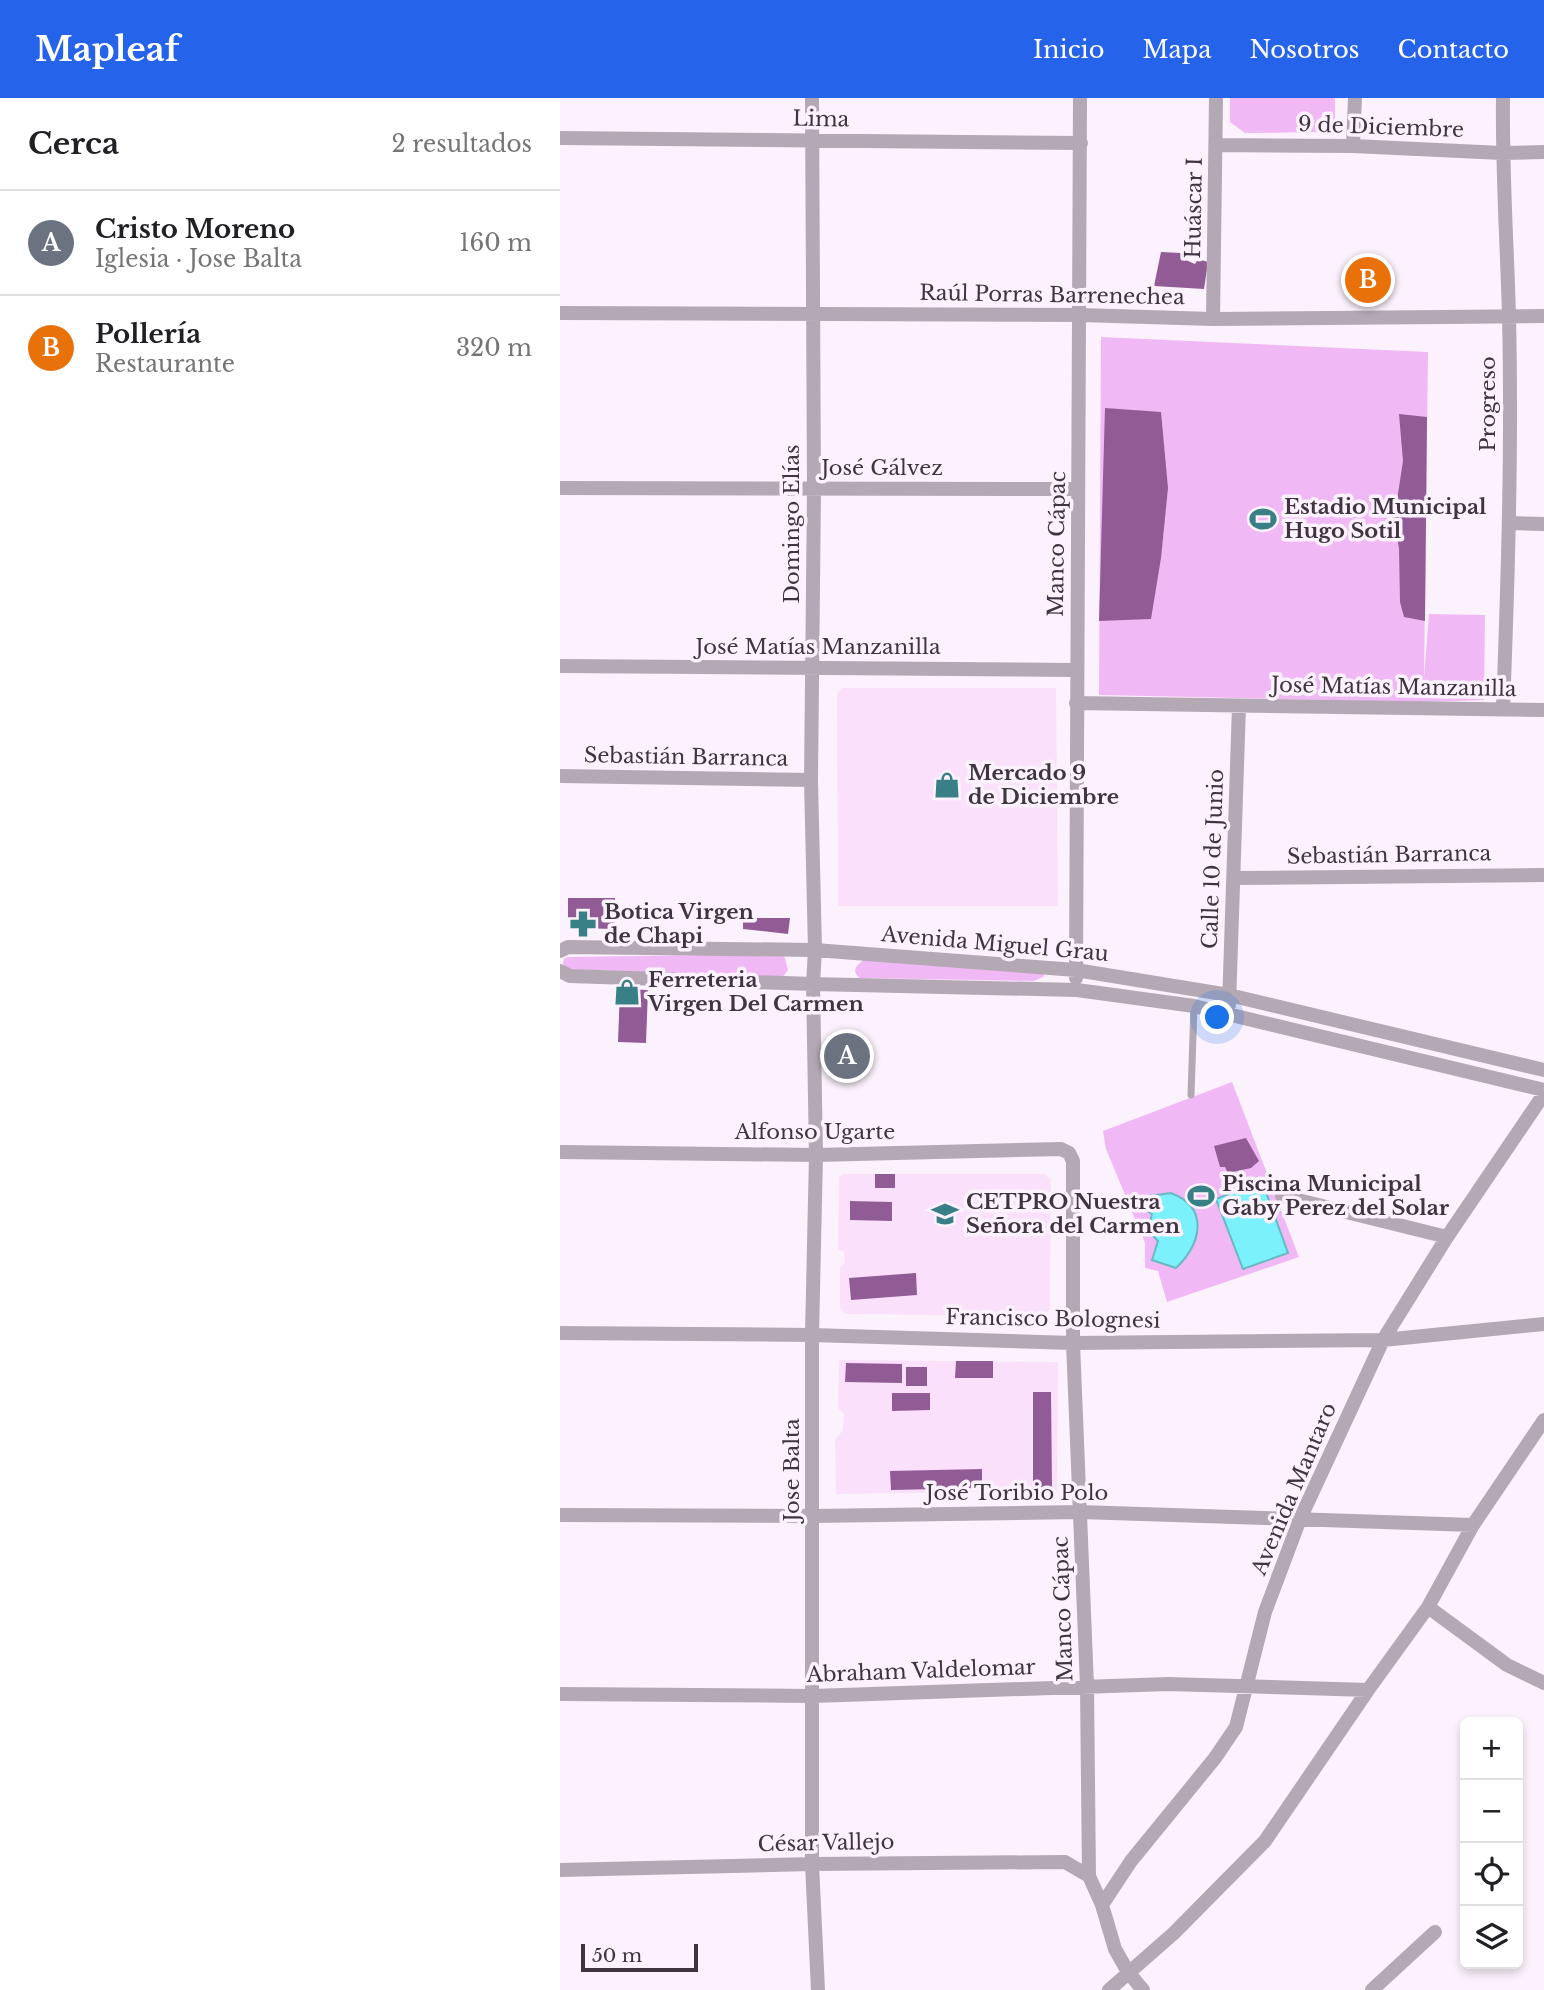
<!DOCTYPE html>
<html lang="es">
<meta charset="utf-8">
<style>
body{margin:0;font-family:"Libre Baskerville",serif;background:#f2f2f2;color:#202124}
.controls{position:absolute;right:21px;bottom:21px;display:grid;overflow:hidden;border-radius:10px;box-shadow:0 4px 10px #0003}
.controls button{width:63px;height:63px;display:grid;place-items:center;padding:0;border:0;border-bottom:2px solid #e0e0e0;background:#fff;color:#202124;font:35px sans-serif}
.scale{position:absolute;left:21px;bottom:18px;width:117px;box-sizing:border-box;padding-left:7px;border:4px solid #3f3540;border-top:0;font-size:19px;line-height:24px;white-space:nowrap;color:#3f3540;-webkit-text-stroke:5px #fcf2fd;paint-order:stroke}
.you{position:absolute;left:658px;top:920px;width:24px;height:24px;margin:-18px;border:5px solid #fff;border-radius:50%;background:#1a73e8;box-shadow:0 0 0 10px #1a73e833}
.badge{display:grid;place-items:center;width:46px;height:46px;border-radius:50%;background:#2563eb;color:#fff;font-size:23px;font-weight:700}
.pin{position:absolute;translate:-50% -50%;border:4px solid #fff;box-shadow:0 2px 7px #0006}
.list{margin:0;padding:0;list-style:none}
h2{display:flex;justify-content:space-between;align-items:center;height:91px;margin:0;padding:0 28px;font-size:30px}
h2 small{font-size:23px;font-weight:400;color:#757577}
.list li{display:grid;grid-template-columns:46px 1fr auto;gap:21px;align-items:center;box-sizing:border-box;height:105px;padding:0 28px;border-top:2px solid #e0e0e0}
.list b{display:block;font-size:26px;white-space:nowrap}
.list p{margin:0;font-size:23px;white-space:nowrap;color:#757577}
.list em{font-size:23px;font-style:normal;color:#757577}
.icon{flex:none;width:38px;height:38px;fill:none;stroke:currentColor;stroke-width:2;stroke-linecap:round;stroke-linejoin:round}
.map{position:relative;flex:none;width:984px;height:1892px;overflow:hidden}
header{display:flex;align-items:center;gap:42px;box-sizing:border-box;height:98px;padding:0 35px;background:#2563eb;color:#fff}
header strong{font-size:33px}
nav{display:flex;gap:38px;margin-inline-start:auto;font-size:24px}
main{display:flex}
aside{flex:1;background:#fff}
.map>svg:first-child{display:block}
.built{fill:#fae0fb}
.green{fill:#f1b8f6}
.water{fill:#7bf1fb;stroke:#69b9c3;stroke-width:2}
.building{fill:#915b96}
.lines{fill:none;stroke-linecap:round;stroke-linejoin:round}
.lane{stroke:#b3a8b4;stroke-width:7}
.street{stroke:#b3a8b4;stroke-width:14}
.labels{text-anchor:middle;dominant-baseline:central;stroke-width:7;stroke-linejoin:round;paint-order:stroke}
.street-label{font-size:21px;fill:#3f3540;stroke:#fcf2fd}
.poi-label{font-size:21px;font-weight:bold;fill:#3f3540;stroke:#fcf2fd;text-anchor:start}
</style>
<header>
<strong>Mapleaf</strong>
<nav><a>Inicio</a><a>Mapa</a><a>Nosotros</a><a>Contacto</a></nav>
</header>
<main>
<aside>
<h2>Cerca<small>2 resultados</small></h2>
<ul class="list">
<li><span class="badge" style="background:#6b7280">A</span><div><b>Cristo Moreno</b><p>Iglesia · Jose Balta</p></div><em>160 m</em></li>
<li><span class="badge" style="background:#e8710a">B</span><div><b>Pollería</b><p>Restaurante</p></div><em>320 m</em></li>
</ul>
</aside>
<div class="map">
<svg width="984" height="1892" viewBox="0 0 984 1892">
<rect width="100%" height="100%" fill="#fcf2fd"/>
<path class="built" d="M 282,590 L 496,590 L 498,808 L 278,808 L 277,595 Z
M 284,1076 L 484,1076 L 491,1082 L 490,1211 L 483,1218 L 285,1216 L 280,1209 L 280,1170 L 285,1165 L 284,1154 L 278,1151 L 279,1079 Z
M 279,1262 L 498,1264 L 497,1393 L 276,1396 L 275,1342 L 283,1332 L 284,1316 L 278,1310 Z"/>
<path class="green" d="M 670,0 L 775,0 L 775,26 L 763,34 L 685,35 L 670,24 Z
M 541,239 L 868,254 L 864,581 L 869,516 L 925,517 L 924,602 L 863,604 L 539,597 Z
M 220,856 L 225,860 L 228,872 L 222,880 L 7,871 L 3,866 L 4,861 L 8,859 Z
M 303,862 L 477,873 L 485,878 L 474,883 L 299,880 L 295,874 L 296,869 Z
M 672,984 L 739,1159 L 607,1204 L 598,1173 L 585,1170 L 585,1145 L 546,1051 L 543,1033 Z"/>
<path class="water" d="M 702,1083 L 728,1155 L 683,1171 L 656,1101 Z
M 611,1095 C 650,1110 641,1146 616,1170 L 592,1162 L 598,1143 L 588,1133 L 592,1116 L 579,1108 L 589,1098 Z"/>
<path class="building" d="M 601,154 L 621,155 L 621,160 L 635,166 L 638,161 L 648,164 L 644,191 L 594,188 Z
M 545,310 L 601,314 L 608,390 L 601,460 L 591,521 L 539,523 Z
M 839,316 L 867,319 L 865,523 L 844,519 L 840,504 L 839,450 L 834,422 L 843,363 Z
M 8,800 L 55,800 L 55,831 L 12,830 L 8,825 Z
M 183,820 L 230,820 L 228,836 L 183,831 Z
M 60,891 L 88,892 L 86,945 L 58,944 Z
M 686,1040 L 699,1063 L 691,1070 L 668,1075 L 665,1069 L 660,1069 L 654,1048 Z
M 315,1076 L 335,1076 L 335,1090 L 315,1090 Z
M 290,1103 L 332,1104 L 332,1123 L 290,1122 Z
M 356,1175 L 357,1197 L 291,1202 L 289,1180 Z
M 396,1263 L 433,1263 L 433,1280 L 395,1280 Z
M 286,1265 L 342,1266 L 342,1285 L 285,1284 Z
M 346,1269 L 367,1269 L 367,1288 L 346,1288 Z
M 473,1294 L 491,1294 L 492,1390 L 473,1391 Z
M 332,1295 L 370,1295 L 370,1312 L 332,1313 Z
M 422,1371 L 422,1390 L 331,1392 L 330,1373 Z"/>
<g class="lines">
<path class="lane" d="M 631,997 L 634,908"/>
<path class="street" d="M 252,0 L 254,391 L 251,682 L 255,852 L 253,886 L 256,1057 L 252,1237 L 252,1766 L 258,1892
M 943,0 C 942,73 947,145 949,218 C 952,349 948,480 943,611
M 0,40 L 521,45
M 656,47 L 793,48 L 942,55 L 984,54
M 793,48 L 795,0
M 0,215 L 520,217 L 653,221 L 984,218
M 653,221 L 656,0
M 0,390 L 518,391
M 950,425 L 984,426
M 0,568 L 517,572
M 516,605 L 984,612
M 0,678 L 251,682
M 674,780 L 984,777
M 0,853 L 8,849 L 255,852 L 516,872 L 669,897 L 984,972
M 0,873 L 10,878 L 253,886 L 517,892 L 634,908 L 984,992
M 516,880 L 520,0
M 669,907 L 679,608
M 0,1054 L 256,1057 L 501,1051 L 509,1055 L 513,1063 L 513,1245 L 527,1588 L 529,1778 L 542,1807 L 555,1851 L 568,1874 L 583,1892
M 722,1098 L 887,1139
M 0,1235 L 252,1237 L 513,1245 L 823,1242 L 984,1226
M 0,1417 L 253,1418 L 520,1414 L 913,1427
M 868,1509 L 947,1567 L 984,1585
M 0,1596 L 253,1598 L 608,1586 L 808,1592
M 0,1772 L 252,1766 L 505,1764 L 529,1778
M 542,1807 L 571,1763 L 655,1660 L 676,1629 L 705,1514 L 740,1421 L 823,1242 L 887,1139 L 984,996
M 549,1892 L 614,1835 L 705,1743 L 808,1592 L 868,1509 L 913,1427 L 984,1322
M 812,1892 L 875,1834"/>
</g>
<defs>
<g id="stadium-bare" transform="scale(2.1)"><path d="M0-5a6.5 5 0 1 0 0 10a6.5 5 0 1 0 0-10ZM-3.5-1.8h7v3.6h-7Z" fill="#388086" stroke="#fcf2fd" stroke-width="2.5" paint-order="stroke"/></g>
<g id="shop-bare" transform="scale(2.1)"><path d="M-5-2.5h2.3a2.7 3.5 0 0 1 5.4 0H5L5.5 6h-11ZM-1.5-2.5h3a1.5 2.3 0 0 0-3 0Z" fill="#388086" stroke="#fcf2fd" stroke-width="2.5" paint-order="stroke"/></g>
<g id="pharmacy-bare" transform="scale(2.1)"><path d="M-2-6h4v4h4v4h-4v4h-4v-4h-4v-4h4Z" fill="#388086" stroke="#fcf2fd" stroke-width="2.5" paint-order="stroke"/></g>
<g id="university-bare" transform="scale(2.1)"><path d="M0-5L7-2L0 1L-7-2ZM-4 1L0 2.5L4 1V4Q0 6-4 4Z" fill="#388086" stroke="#fcf2fd" stroke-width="2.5" paint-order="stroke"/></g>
</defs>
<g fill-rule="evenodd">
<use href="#stadium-bare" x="703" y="421"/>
<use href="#shop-bare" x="387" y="687"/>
<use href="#pharmacy-bare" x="23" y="826"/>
<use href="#shop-bare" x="67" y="894"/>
<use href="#stadium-bare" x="641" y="1098"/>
<use href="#university-bare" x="385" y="1116"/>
</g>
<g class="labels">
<g class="street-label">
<text transform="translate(261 21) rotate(1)">Lima</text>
<text transform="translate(821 29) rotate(2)">9 de Diciembre</text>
<text transform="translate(634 110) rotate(-89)">Huáscar I</text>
<text transform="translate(492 197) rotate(1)">Raúl Porras Barrenechea</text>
<text transform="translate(928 306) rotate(-90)">Progreso</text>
<text x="322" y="370">José Gálvez</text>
<text transform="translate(232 426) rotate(-90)">Domingo Elías</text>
<text transform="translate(497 446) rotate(-89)">Manco Cápac</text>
<text x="258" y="549">José Matías Manzanilla</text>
<text transform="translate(834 589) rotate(1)">José Matías Manzanilla</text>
<text transform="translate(126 659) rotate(1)">Sebastián Barranca</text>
<text transform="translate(829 757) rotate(-1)">Sebastián Barranca</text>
<text transform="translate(653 761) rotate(-88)">Calle 10 de Junio</text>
<text transform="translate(435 846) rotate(5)">Avenida Miguel Grau</text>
<text x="255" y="1034">Alfonso Ugarte</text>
<text transform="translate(493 1221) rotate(1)">Francisco Bolognesi</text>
<text transform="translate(232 1372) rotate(-90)">Jose Balta</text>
<text transform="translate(734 1391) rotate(-67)">Avenida Mantaro</text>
<text x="457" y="1395">José Toribio Polo</text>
<text transform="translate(503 1511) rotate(-92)">Manco Cápac</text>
<text transform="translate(361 1573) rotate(-2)">Abraham Valdelomar</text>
<text transform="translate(266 1745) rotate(-1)">César Vallejo</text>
</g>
<g class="poi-label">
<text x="724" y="409">Estadio Municipal<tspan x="724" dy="24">Hugo Sotil</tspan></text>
<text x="408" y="675">Mercado 9<tspan x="408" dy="24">de Diciembre</tspan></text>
<text x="44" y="814">Botica Virgen<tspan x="44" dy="24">de Chapi</tspan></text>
<text x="88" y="882">Ferreteria<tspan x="88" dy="24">Virgen Del Carmen</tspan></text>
<text x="662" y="1086">Piscina Municipal<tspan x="662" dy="24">Gaby Perez del Solar</tspan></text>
<text x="406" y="1104">CETPRO Nuestra<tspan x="406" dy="24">Señora del Carmen</tspan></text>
</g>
</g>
</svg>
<div class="controls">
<button>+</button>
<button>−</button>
<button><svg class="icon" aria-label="locate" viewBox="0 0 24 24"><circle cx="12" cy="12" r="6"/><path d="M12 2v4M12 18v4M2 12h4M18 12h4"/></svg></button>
<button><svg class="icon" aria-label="layers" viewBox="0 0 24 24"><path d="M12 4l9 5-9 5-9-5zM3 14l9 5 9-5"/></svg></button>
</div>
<div class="scale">50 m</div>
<div class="you"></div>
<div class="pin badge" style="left:287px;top:958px;background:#6b7280">A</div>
<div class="pin badge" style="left:808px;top:182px;background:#e8710a">B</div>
</div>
</main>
